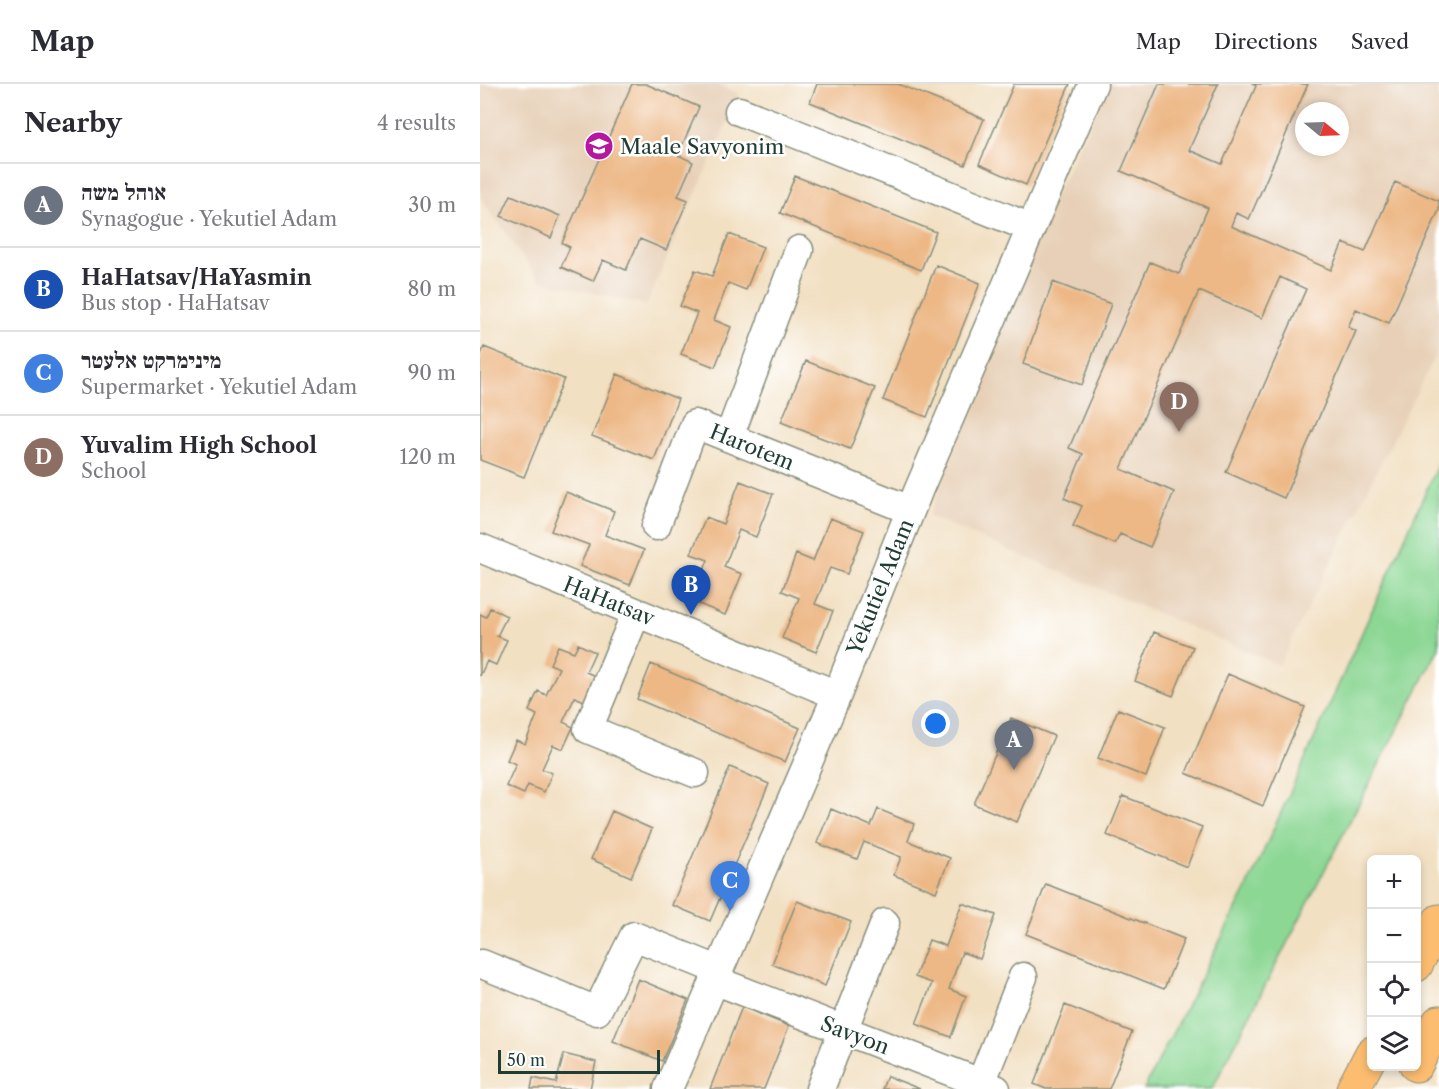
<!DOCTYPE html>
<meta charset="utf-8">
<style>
body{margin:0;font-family:"Libre Caslon Text","Frank Ruhl Libre",serif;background:#f7f7f7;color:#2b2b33}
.controls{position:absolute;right:18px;bottom:18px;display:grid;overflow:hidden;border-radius:9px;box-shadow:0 3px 9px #0003}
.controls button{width:54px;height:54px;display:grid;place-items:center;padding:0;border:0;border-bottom:2px solid #e1e1e2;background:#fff;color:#2b2b33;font:30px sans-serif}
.compass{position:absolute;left:815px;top:18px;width:54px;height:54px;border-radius:50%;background:#fff;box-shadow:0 3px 9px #0003;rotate:109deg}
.scale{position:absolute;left:18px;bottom:15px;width:162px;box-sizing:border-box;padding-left:6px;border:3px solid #1f3d34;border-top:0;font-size:16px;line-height:21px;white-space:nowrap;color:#1f3d34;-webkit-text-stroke:4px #fff;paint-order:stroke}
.you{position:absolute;left:456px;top:640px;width:21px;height:21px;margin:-15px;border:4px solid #fff;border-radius:50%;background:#1a73e8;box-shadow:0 0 0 9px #1a73e833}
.badge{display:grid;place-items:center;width:39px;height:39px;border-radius:50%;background:#b45309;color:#fff;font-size:20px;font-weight:700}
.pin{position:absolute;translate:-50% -50px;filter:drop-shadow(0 2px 3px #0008)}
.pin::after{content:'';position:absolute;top:32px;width:21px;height:18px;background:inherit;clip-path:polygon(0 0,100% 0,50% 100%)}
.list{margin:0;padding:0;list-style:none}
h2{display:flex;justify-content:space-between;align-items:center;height:78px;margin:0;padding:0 24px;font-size:26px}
h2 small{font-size:20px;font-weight:400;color:#7c7c81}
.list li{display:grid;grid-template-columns:39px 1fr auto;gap:18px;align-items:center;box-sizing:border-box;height:84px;padding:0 24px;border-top:2px solid #e1e1e2}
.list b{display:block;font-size:22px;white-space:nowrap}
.list p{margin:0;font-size:20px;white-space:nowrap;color:#7c7c81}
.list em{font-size:20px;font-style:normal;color:#7c7c81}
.icon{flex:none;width:33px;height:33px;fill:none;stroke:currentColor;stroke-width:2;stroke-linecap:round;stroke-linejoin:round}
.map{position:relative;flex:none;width:959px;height:1005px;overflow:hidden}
header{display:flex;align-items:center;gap:36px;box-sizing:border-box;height:84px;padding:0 30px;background:#fff;border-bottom:2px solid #e1e1e2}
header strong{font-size:28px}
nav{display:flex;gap:33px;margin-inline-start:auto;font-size:21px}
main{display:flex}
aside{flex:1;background:#fff}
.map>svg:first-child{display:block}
.built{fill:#e7d0b7;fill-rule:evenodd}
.green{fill:#8cd794;stroke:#568a64;stroke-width:1.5}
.building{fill:#edb886}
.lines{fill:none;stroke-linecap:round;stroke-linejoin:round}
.minor-casing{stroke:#888e7c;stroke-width:31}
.major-casing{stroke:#888e7c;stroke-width:35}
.minor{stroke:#fff;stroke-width:28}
.major{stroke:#fcbd6f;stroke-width:33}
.labels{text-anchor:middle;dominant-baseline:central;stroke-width:5;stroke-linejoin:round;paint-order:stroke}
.poi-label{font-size:21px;fill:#1f3d34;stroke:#fff;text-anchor:start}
.street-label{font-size:21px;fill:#1f3d34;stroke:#fff}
</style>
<header>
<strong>Map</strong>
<nav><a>Map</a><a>Directions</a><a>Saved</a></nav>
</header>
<main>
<aside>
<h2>Nearby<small>4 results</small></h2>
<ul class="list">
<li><span class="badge" style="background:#6b7280">A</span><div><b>אוהל משה</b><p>Synagogue · Yekutiel Adam</p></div><em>30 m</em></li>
<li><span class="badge" style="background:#1a4fb4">B</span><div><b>HaHatsav/HaYasmin</b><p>Bus stop · HaHatsav</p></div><em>80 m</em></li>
<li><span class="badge" style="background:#3f7fe0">C</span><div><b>מינימרקט אלעטר</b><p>Supermarket · Yekutiel Adam</p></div><em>90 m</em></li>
<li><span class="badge" style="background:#8d6e63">D</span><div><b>Yuvalim High School</b><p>School</p></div><em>120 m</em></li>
</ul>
</aside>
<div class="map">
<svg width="959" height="1005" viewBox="0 0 959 1005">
<rect width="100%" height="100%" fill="#fff"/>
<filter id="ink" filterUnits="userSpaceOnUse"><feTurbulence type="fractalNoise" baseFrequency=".0167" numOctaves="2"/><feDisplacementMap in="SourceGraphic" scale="12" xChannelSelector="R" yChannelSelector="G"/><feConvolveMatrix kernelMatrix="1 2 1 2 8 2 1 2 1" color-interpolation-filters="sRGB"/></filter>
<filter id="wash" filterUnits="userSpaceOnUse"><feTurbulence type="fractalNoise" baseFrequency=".008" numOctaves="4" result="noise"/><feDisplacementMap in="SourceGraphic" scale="24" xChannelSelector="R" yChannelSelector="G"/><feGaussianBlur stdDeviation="1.35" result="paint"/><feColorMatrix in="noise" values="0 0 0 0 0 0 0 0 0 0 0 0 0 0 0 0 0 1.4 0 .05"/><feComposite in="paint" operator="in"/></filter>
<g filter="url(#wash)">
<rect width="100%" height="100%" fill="#f2e0c3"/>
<path class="built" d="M 0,0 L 234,0 L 260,10 L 166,221 L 60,197 L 0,113 Z
M 630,0 L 959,0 L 959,264 L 799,581 L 449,432 L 563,136 ZM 824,27 L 860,27 L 860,63 L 824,63 Z"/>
<path class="green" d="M 959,378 L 959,564 L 732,1005 L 664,1005 L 766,806 Z"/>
<g id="blocks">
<path class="building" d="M 152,0 L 166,0 L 219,23 L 198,71 L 213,78 L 198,112 L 208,116 L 186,166 L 160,155 L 146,186 L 123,176 L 113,197 L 81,183 L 90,163 L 82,159 Z
M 337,0 L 418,0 L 504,35 L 485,81 L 330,18 Z
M 534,0 L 590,0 L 546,101 L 499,80 Z
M 679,0 L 738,0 L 709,66 L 742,80 L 776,2 L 773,0 L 828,0 L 769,135 L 756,129 L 751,142 L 851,186 L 863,159 L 885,168 L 915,98 L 959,117 L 959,126 L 909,239 L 876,225 L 868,243 L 876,247 L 804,414 L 746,388 L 826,205 L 800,193 L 782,234 L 719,207 L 641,385 L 694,408 L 670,463 L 640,450 L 635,460 L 593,442 L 602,422 L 584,414 L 603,370 L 589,364 L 670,178 L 699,190 L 728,124 L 641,87 Z
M 315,92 L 456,148 L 441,186 L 300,129 Z
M 31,111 L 80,132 L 71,154 L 21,132 Z
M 249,150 L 283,163 L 266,206 L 248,199 L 234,236 L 251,243 L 235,283 L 201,270 L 217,229 L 200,222 L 215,186 L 232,192 Z
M 456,181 L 500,199 L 447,333 L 403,316 Z
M 573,198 L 631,220 L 602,301 L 543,280 Z
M 4,263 L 84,295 L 44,393 L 0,376 L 0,273 Z
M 326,277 L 395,304 L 370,365 L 301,338 Z
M 137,290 L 198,315 L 174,376 L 112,352 Z
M 260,397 L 293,410 L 276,453 L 259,446 L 244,483 L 262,490 L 245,531 L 212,517 L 228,476 L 211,470 L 226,433 L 243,440 Z
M 86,408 L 134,427 L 125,451 L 164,466 L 150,501 L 100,482 L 109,461 L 71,447 Z
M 350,434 L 384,447 L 367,490 L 350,484 L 335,520 L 353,527 L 336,568 L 302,554 L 319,514 L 302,507 L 316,470 L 333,477 Z
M 10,524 L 27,532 L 17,552 L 27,556 L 16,581 L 7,577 L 0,592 L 0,530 L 6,533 Z
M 674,548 L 713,563 L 693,612 L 655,597 Z
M 98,560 L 115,568 L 106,588 L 115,592 L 104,617 L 95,613 L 83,638 L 93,643 L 83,665 L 73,661 L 62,685 L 72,689 L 64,708 L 48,701 L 44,710 L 26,702 L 36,680 L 27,676 L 36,656 L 45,660 L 57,631 L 49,627 L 58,607 L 66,611 L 79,584 L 70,580 L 78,562 L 94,568 Z
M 171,580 L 320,644 L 305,678 L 157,615 Z
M 748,590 L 825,623 L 783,722 L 706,689 Z
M 638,625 L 685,643 L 666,693 L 618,674 Z
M 531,634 L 574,652 L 537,738 L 494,720 Z
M 250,683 L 289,700 L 230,837 L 192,821 Z
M 643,712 L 722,743 L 707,783 L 627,751 Z
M 351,725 L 391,742 L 398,725 L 434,740 L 428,757 L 470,774 L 456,808 L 414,791 L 421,773 L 384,758 L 377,775 L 337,759 Z
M 132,727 L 172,745 L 151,793 L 111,775 Z
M 566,800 L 704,855 L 684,905 L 546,850 Z
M 317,817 L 371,838 L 345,902 L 292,880 Z
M 482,819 L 516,831 L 500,875 L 482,868 L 469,905 L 486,912 L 471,953 L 436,940 L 452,899 L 435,893 L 449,856 L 466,862 Z
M 158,895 L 208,916 L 182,977 L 133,957 Z
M 585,921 L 652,948 L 629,1005 L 566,1005 L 554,1000 Z
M 262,923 L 309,942 L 284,1005 L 230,1005 Z
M 84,970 L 116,978 L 110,1005 L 51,1005 L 53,994 L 76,999 Z
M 407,992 L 440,1005 L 402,1005 Z"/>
</g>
</g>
<g filter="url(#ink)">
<use href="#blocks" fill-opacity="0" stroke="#888e7c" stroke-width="1.5"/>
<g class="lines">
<g class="minor-casing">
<path id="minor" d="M 259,27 L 549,143
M 249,353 L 319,166
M 176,442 L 215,340 L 430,426
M 0,464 L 357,611
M 156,529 L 108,645 L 215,689
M 2,880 L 117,927 L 154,852 L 238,886
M 234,896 L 516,1005
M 501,999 L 543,893
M 188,1005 L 357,611 L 439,405 L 613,0
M 340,1005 L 405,839"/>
</g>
<g class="major-casing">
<path id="major" d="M 936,881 L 959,837
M 936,981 L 959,938
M 873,1005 L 892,969"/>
</g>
<use href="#minor" class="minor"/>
<use href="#major" class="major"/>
</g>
</g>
<defs>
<g id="school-disc" transform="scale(1.5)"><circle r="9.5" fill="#b5179e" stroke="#fff"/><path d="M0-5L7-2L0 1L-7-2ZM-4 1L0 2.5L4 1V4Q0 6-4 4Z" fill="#fff"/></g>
</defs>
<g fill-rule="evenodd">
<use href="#school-disc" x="119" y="62"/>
</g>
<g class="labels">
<g class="poi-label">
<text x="140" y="62">Maale Savyonim</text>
</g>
<g class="street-label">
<text transform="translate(272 363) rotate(22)">Harotem</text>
<text transform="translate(400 503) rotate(-68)">Yekutiel Adam</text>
<text transform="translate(129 517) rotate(22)">HaHatsav</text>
<text transform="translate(375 951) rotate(21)">Savyon</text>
</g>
</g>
</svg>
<div class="controls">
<button>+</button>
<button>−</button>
<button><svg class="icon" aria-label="locate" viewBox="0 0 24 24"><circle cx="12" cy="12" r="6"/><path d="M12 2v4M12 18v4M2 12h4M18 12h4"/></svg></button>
<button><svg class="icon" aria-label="layers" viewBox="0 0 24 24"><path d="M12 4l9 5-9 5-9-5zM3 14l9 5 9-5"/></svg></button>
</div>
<svg class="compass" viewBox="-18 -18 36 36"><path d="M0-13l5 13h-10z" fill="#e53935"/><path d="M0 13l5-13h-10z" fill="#7c7c81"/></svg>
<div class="scale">50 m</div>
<div class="you"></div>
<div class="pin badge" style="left:534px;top:686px;background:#6b7280">A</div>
<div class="pin badge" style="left:211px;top:531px;background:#1a4fb4">B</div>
<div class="pin badge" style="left:250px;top:827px;background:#3f7fe0">C</div>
<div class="pin badge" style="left:699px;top:348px;background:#8d6e63">D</div>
</div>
</main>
